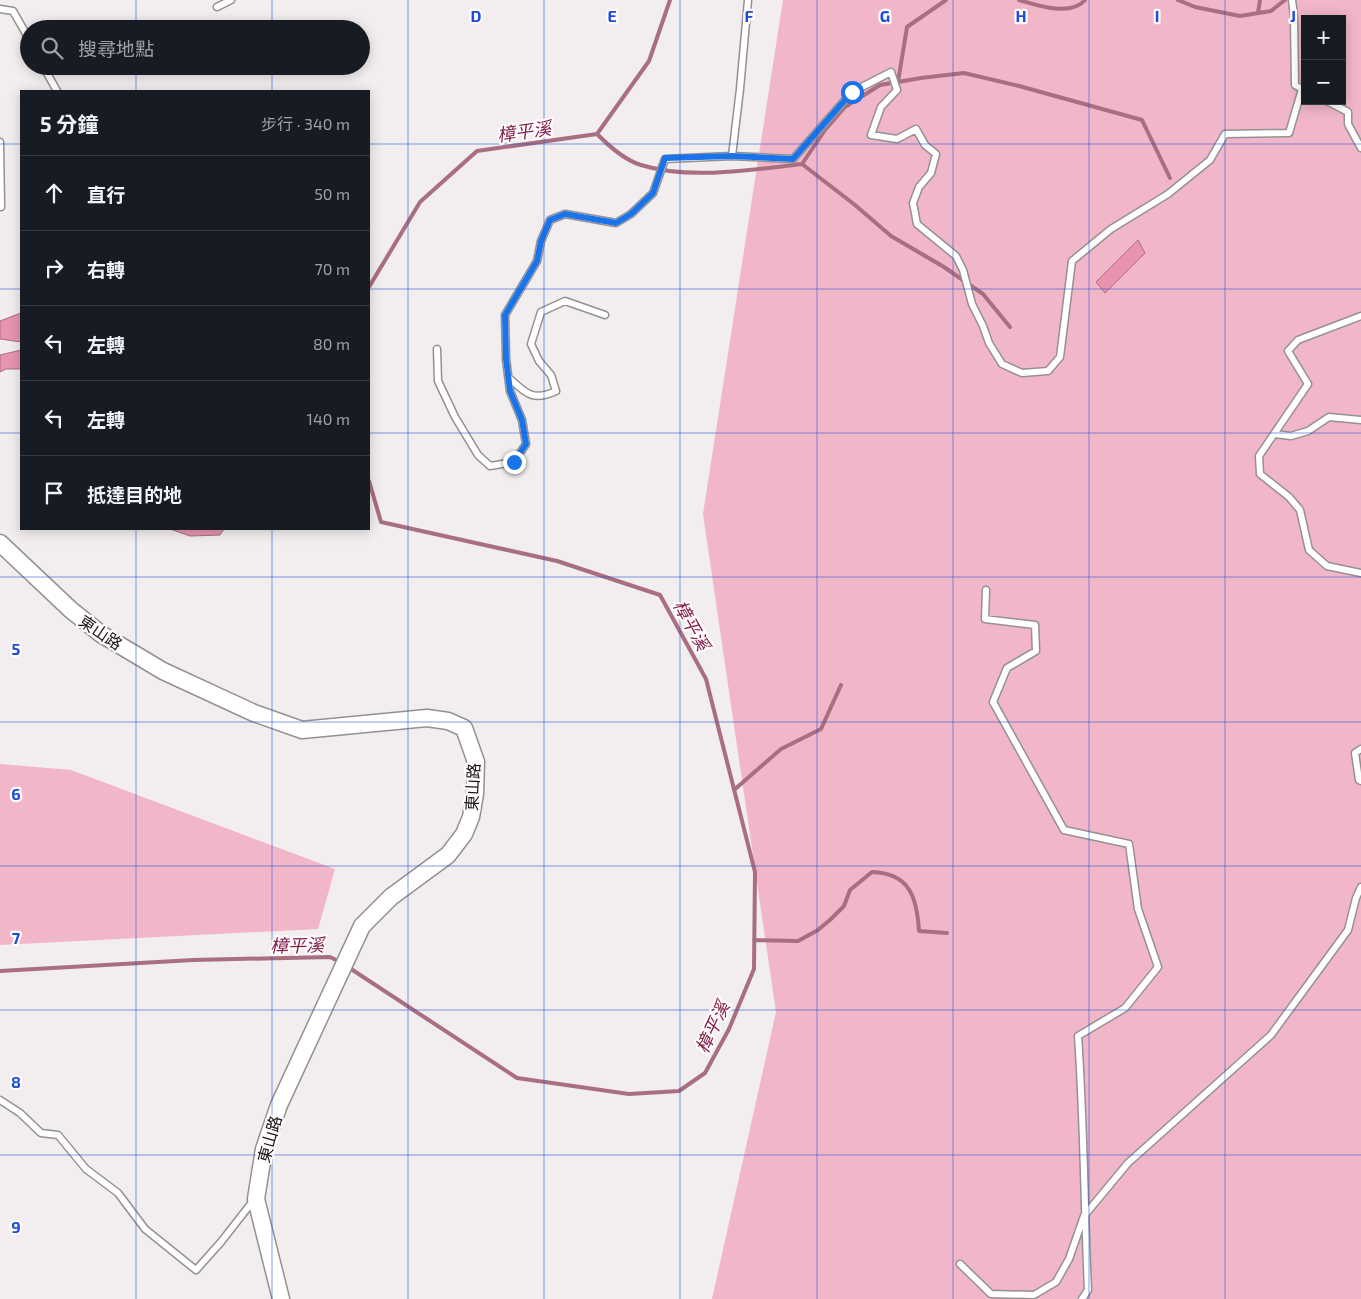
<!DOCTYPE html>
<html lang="zh-TW">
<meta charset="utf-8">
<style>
body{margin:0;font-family:"Exo 2","Noto Sans TC",sans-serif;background:#20242c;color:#f1f3f6}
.controls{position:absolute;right:15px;top:15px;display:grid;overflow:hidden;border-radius:0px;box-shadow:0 2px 12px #0003}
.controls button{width:45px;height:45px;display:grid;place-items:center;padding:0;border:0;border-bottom:1px solid #363941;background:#171b24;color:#f1f3f6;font:25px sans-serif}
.stop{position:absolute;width:15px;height:15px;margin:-11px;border:4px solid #1a73e8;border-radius:50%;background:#fff}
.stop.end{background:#1a73e8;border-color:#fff;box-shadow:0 1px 5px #0008}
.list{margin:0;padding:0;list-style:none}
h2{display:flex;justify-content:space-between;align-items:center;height:65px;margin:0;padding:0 20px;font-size:21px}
h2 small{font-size:16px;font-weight:400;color:#9ea1a6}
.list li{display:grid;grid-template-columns:32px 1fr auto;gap:15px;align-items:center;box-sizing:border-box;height:75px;padding:0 20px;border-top:1px solid #363941}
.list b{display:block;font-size:19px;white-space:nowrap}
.list em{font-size:16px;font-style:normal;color:#9ea1a6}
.icon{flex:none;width:28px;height:28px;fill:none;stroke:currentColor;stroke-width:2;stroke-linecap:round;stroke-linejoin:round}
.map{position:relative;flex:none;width:1361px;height:1299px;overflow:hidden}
.search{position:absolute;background:#171b24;box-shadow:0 2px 12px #0003;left:20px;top:20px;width:350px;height:55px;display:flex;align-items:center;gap:12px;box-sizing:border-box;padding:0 18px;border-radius:28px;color:#9ea1a6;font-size:19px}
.panel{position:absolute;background:#171b24;box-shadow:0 2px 12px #0003;left:20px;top:90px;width:350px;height:440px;border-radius:0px}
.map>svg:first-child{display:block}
.green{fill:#f1b6c8;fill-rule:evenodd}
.water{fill:#e894af;stroke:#a96e80}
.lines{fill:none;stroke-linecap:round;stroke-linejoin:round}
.stream{stroke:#a96e80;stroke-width:4}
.service-casing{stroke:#959091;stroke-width:9}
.tertiary-casing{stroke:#959091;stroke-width:19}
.service{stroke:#fff;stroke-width:6}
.tertiary{stroke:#fff;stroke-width:16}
.route{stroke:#1a73e8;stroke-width:6}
.grid{fill:none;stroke:#1d4ed8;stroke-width:1;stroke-opacity:0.55}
.labels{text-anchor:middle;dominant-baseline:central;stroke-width:4.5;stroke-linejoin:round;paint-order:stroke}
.street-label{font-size:16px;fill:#161414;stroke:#fffafc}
.water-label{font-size:18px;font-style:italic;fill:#801f49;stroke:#fffafc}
.grid-label{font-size:16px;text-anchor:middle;font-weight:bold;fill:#1d4ed8;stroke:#fffafc;stroke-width:4.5;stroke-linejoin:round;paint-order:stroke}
</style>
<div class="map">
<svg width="1361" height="1299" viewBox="0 0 1361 1299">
<rect width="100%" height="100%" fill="#f2edee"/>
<path class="green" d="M 783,0 L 1361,0 L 1361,1299 L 712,1299 L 776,1012 L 703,514 ZM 1305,19 L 1342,19 L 1342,101 L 1305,101 Z
M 0,764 L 71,770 L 335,869 L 318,929 L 0,945 Z"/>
<path class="water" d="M 1138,240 L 1145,253 L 1105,293 L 1096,282 Z
M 21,313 L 21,342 L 0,339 L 0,321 Z
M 21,350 L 21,369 L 6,369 L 0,372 L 0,355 Z
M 170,529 L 224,529 L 220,535 L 190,536 Z"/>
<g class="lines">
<path class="stream" d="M 1019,0 C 1036,5 1071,17 1085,0
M 1178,0 L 1195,7 L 1240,16 L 1271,11 L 1285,0
M 1258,13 L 1260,0
M 898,82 L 907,27 L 946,0
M 597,134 C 609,146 624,160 641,165 C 688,180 753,170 802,164 L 855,205 L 891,236 L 944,267 L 983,294 L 1010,327
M 802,164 L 825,130 L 845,107 L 880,85 L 921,78 L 964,73 L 1019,86 L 1142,120 L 1170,178
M 369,287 L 420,202 L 477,151 L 597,134 L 649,61 L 670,0
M 734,790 L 781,749 L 821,729 L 841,685
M 754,940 L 798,941 L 818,930 L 831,919 L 844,906 L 850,890 L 872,872 C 910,873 917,898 919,931 L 947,933
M 348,967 L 517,1078 L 629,1094 L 679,1091 L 705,1073 L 729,1029 L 754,969 L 755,872 L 706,679 L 660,595 L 557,561 L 381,522 L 369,481
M 0,971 L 193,960 L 330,957 L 340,962"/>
<g class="service-casing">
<path id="service" d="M 748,0 L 740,89 L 732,156 L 793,159 L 852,92 L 891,72 L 897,90 L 881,107 L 871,135 L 897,139 L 916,129 L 925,145 L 936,154 L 931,173 L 919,187 L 913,203 L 917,224 L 956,256 L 963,270 L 972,304 L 983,326 L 989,343 L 1002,364 L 1022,373 L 1048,371 L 1060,357 L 1072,261 L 1111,229 L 1168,194 L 1210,160 L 1225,134 L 1289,133 L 1302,89 L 1305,90
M 1292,0 L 1294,16 L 1295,85 L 1302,89
M 217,7 L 231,0
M 0,9 L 13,11 L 29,39
M 43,66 L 57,91
M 1327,101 L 1348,112 L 1348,124 L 1361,148
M 0,142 L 1,207
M 1361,316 L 1298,340 L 1288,351 L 1308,384 L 1259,456 L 1260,474 L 1289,497 L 1300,510 L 1309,550 L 1327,566 L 1361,573
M 437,349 L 438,381 L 455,417 L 478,455 L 490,466 L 514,462 L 526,444 L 522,420 L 510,391 L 506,359 L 505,315 L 537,261 L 541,241 L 550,220 L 565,214 L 616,223 L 631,214 L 653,193 L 665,159 L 732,156
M 509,378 C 526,393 532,402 556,391 L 551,375 L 539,361 L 531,344 L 541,312 L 565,301 L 605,315
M 1274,434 L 1291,436 L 1308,431 L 1329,417 L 1361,420
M 986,590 L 985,619 L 1035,625 L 1036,651 L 1007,668 L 993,702 L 1064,830 L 1129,844 L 1138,909 L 1158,967 L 1125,1008 L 1078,1036 C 1084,1121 1084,1205 1088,1290 L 1082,1299
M 1361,749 L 1355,753 L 1359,780 L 1361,781
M 0,1100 L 20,1113 L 41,1133 L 58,1135 L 86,1169 L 118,1193 L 145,1229 L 196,1270 L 221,1242 L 253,1201
M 960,1264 L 991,1294 L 1034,1295 L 1056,1282 L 1069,1259 L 1084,1216 L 1128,1163 L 1271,1035 L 1348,930 L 1356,898 L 1361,887"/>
</g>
<g class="tertiary-casing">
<path id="tertiary" d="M 0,543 L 71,610 L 101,634 L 163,671 L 254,713 L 302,730 L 427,718 L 448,721 L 464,728 L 476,762 L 475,794 L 471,817 L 464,834 L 448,855 L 391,897 L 362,926 L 279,1105 L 264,1149 L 256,1199 L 281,1299"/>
</g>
<use href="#service" class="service"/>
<use href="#tertiary" class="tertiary"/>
</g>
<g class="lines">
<path class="route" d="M 514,462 L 526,444 L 522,420 L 510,391 L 506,359 L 505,315 L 537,261 L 541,241 L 550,220 L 565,214 L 616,223 L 631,214 L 653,193 L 665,158 L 732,156 L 793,159 L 852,92"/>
</g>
<path class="grid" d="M 136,0 L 136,29M 272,0 L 272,29M 408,0 L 408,1299M 544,0 L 544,1299M 680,0 L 680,1299M 817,0 L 817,1299M 953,0 L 953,1299M 1089,0 L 1089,1299M 1225,0 L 1225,1299M 136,66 L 136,91M 272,66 L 272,91M 0,144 L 21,144M 369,144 L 1361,144M 0,289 L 21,289M 369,289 L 1361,289M 0,433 L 21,433M 369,433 L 1361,433M 136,529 L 136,1299M 272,529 L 272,1299M 0,577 L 1361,577M 0,722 L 1361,722M 0,866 L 1361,866M 0,1010 L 1361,1010M 0,1155 L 1361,1155"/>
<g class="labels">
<g class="street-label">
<text transform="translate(101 632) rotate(34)">東山路</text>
<text transform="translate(472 787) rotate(-87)">東山路</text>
<text transform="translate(269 1139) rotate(-74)">東山路</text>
</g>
<g class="water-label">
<text transform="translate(524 131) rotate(-8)">樟平溪</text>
<text transform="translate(692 625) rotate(61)">樟平溪</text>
<text transform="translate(297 945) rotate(-1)">樟平溪</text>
<text transform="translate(712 1027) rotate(-65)">樟平溪</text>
</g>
</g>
<g class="grid-label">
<text x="476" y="22">D</text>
<text x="612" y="22">E</text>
<text x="749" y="22">F</text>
<text x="885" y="22">G</text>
<text x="1021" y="22">H</text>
<text x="1157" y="22">I</text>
<text x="1293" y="22">J</text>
<text x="16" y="655">5</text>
<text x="16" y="800">6</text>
<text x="16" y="944">7</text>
<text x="16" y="1088">8</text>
<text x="16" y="1233">9</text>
</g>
</svg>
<div class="controls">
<button>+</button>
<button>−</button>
</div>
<div class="stop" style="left:852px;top:92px"></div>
<div class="stop end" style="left:514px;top:462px"></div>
<div class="search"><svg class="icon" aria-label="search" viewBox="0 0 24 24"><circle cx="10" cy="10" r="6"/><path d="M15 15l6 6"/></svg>搜尋地點</div>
<section class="panel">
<h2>5 分鐘<small>步行 · 340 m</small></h2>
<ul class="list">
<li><svg class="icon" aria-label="ahead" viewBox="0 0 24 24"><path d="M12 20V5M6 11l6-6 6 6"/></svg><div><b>直行</b></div><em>50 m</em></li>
<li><svg class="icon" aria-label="right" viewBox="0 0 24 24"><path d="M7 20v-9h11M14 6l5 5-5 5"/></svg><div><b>右轉</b></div><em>70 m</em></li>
<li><svg class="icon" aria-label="left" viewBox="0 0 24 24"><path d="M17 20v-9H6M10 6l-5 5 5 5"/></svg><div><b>左轉</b></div><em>80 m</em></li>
<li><svg class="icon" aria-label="left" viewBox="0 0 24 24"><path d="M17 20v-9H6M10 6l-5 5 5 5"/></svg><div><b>左轉</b></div><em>140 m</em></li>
<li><svg class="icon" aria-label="arrive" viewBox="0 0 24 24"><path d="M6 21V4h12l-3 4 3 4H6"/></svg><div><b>抵達目的地</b></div></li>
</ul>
</section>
</div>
